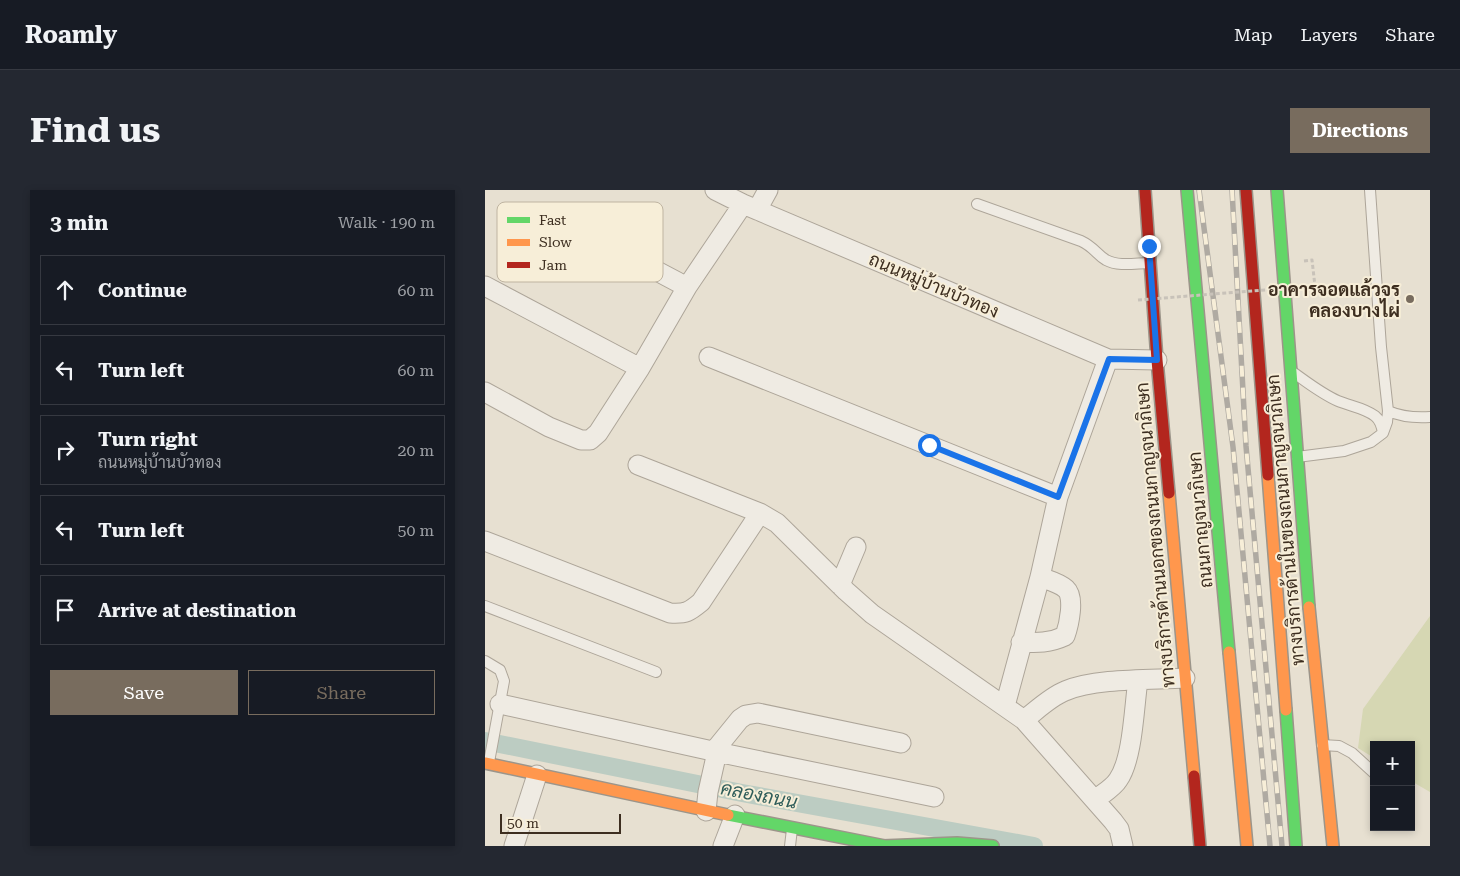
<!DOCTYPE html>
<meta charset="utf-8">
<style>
body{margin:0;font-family:"Roboto Serif",Sarabun,serif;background:#242831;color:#f1f3f6}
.controls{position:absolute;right:15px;bottom:15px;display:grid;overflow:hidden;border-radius:0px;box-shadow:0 2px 8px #0003}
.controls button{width:45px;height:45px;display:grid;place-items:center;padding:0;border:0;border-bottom:1px solid #363941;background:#171b24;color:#f1f3f6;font:25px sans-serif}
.scale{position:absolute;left:15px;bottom:12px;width:121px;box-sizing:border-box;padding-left:5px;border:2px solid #3d2e20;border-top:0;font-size:14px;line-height:18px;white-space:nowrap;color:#3d2e20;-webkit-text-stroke:4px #f7eed8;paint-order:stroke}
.stop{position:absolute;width:15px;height:15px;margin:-11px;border:4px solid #1a73e8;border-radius:50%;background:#fff}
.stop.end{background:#1a73e8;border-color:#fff;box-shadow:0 1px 5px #0008}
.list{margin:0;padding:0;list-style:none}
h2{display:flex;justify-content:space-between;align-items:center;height:65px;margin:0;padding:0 20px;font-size:21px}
h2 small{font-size:16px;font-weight:400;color:#9ea1a6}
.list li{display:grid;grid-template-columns:32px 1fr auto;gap:15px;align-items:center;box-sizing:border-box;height:70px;margin:0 10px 10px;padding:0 10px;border:1px solid #363941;border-radius:0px}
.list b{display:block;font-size:19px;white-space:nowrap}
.list p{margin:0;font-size:16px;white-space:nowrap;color:#9ea1a6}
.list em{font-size:16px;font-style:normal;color:#9ea1a6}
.actions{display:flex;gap:10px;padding:15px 20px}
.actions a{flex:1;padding:11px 0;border:1px solid #786c5e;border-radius:0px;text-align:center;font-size:18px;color:#786c5e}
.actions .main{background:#786c5e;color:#fff}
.icon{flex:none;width:28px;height:28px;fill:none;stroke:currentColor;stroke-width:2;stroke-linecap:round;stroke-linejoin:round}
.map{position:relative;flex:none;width:945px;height:656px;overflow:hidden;border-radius:0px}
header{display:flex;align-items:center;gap:30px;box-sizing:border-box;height:70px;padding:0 25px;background:#171b24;border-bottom:1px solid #363941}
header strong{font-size:24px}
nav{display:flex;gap:28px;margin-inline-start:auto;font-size:18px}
.intro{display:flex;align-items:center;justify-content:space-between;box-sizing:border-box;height:120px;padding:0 30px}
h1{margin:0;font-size:35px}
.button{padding:12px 22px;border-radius:0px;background:#786c5e;color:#fff;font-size:18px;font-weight:700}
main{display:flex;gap:30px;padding:0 30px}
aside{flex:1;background:#171b24;border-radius:0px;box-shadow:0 2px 8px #0003}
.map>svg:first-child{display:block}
.green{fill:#d6d7b3}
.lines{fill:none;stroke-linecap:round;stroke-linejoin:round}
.canal{stroke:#bcccc2;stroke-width:18}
.lane-casing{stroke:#ada599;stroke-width:12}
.street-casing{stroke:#ada599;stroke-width:21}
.fast-casing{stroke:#9c958a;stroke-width:14}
.slow-casing{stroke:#9c958a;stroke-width:14}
.jam-casing{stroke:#9c958a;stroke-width:14}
.path{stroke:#c8c2b9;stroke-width:3;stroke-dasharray:4 2.5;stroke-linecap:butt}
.lane{stroke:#efebe3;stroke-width:10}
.street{stroke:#efebe3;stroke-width:19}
.fast{stroke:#63d668;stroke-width:11}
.slow{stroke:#ff974d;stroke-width:11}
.jam{stroke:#b3261e;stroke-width:11}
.rail-casing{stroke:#afaaa2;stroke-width:5.5}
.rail{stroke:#f7eed8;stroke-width:4;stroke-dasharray:11;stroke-linecap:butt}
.path-bridge{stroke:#c8c2b9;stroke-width:3;stroke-dasharray:4 2.5;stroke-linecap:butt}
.route{stroke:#1a73e8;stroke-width:6}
.poi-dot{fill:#786c5e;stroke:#f7eed8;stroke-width:2}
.labels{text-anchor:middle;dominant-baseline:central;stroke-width:4;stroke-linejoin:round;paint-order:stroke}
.street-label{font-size:18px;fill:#3d2e20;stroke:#f7eed8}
.poi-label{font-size:18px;font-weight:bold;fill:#3d2e20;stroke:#f7eed8;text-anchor:end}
.water-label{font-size:19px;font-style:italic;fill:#2f5d5a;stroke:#f7eed8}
.key{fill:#f7eed8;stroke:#bfb4a1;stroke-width:1}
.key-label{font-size:14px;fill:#3d2e20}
</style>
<header>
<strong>Roamly</strong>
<nav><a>Map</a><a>Layers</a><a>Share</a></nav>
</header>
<div class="intro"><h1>Find us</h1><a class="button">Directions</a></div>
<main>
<aside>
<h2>3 min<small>Walk · 190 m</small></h2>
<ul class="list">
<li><svg class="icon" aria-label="ahead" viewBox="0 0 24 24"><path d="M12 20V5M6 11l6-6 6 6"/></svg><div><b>Continue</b></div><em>60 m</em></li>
<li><svg class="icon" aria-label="left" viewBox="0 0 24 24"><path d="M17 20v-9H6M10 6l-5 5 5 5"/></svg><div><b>Turn left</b></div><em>60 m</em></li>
<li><svg class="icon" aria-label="right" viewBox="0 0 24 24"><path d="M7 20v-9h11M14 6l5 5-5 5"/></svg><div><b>Turn right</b><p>ถนนหมู่บ้านบัวทอง</p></div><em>20 m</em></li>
<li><svg class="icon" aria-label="left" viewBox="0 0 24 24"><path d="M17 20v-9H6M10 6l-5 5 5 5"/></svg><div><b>Turn left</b></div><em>50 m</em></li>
<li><svg class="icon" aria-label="arrive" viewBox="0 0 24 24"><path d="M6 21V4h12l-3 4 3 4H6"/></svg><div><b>Arrive at destination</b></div></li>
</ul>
<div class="actions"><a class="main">Save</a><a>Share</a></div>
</aside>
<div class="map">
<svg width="945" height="656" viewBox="0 0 945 656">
<rect width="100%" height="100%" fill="#e7e0d1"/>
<path class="green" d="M 945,426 L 945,602 L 926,591 L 926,555 L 889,555 L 889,568 L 873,558 L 878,519 Z"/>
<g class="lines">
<path class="canal" d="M 0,551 L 257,603 L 549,656"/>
<g class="lane-casing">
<path id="lane" d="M 492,14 L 596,51 C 609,57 611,64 621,70 C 634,77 651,73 665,73
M 809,183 C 823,193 837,204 853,211 C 865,216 880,218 890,226 C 895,230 897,236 898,243
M 903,221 C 917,227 930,228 945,227
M 812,267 L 859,261 L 886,252 L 898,243 L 902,232 L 903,221 L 896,157 L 885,0
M 0,416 L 171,482
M 0,471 L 15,480 L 19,491 L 4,572
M 837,555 L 854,556 L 867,563 L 889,583
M 305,656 L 307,639"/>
</g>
<g class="street-casing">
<path id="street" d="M 230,0 L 258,14 L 623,169 L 672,170
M 272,20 L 283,0
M 58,66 L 80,37 L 87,36 L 202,97
M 0,96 L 155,178 L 202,97 L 258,14
M 224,167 L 573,307
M 0,202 L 64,237 L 96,250 L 105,250 L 113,243 L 155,178
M 153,275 L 275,323 L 292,333 L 361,401 L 387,424 L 539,530 L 628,631 L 634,639 L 638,656
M 0,351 L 185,423 C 201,424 204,422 216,412 L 275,323
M 355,395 L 371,357
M 536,452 C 552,453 565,453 580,446 C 584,435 590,407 581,399 C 575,393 563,390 555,387
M 15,514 L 232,562 L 223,602 L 221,621
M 520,516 L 555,387 L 573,307 L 623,169
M 539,530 C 552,520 565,507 580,501 C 610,488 666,490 700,488
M 229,561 L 255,529 L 261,525 L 273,523 L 416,553
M 232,562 L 449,607
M 610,610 C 617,604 628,598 633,590 C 648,569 649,517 653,490
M 29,656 L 52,585
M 238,656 L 250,625"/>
</g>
<g class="fast-casing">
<path id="fast" d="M 702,0 L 744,462
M 792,0 L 824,417
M 801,520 L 811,656
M 243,625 L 400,656
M 398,656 L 472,653 L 508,656"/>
</g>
<g class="slow-casing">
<path id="slow" d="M 783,285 L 801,520
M 684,303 L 709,586
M 824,417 L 848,656
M 744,462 L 762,656
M 0,573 L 243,625"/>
</g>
<g class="jam-casing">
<path id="jam" d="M 660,0 L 672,170 L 684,303
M 761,0 L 783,285
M 709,586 L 715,656"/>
</g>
<path class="path" d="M 819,71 L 827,70 L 830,96"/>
<use href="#lane" class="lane"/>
<use href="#street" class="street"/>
<use href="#fast" class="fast"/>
<use href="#slow" class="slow"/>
<use href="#jam" class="jam"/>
<g class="rail-casing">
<path id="rail" d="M 714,0 L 748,257 L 785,656
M 747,0 L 761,256 L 797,656"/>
</g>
<use href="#rail" class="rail"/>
<path class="path-bridge" d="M 653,110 L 830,96"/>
</g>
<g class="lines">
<path class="route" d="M 444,255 L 573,307 L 624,169 L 672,170 L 664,56"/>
</g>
<circle class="poi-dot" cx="925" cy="109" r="5"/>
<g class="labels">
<g class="street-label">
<text transform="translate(449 95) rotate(23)">ถนนหมู่บ้านบัวทอง</text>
<text transform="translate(715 330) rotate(-95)">ถนนกาญจนาภิเษก</text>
<text transform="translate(800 330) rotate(-95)">ทางบริการด้านในของถนนกาญจนาภิเษก</text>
<text transform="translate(670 345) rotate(-95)">ทางบริการด้านนอกของถนนกาญจนาภิเษก</text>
</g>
<g class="poi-label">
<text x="915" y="99">อาคารจอดแล้วจร<tspan x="915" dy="21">คลองบางไผ่</tspan></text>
</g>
<g class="water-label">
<text transform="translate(274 605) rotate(11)">คลองถนน</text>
</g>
</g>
<rect x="12" y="12" width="166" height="80" rx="8" class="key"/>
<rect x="22" y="27" width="23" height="6" fill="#63d668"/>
<rect x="22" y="49" width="23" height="7" fill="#ff974d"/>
<rect x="22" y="72" width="23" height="6" fill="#b3261e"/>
<g class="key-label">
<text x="54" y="35">Fast</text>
<text x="54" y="57">Slow</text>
<text x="54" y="80">Jam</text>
</g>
</svg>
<div class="controls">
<button>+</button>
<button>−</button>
</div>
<div class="scale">50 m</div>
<div class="stop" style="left:444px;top:255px"></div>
<div class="stop end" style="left:664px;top:56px"></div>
</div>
</main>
